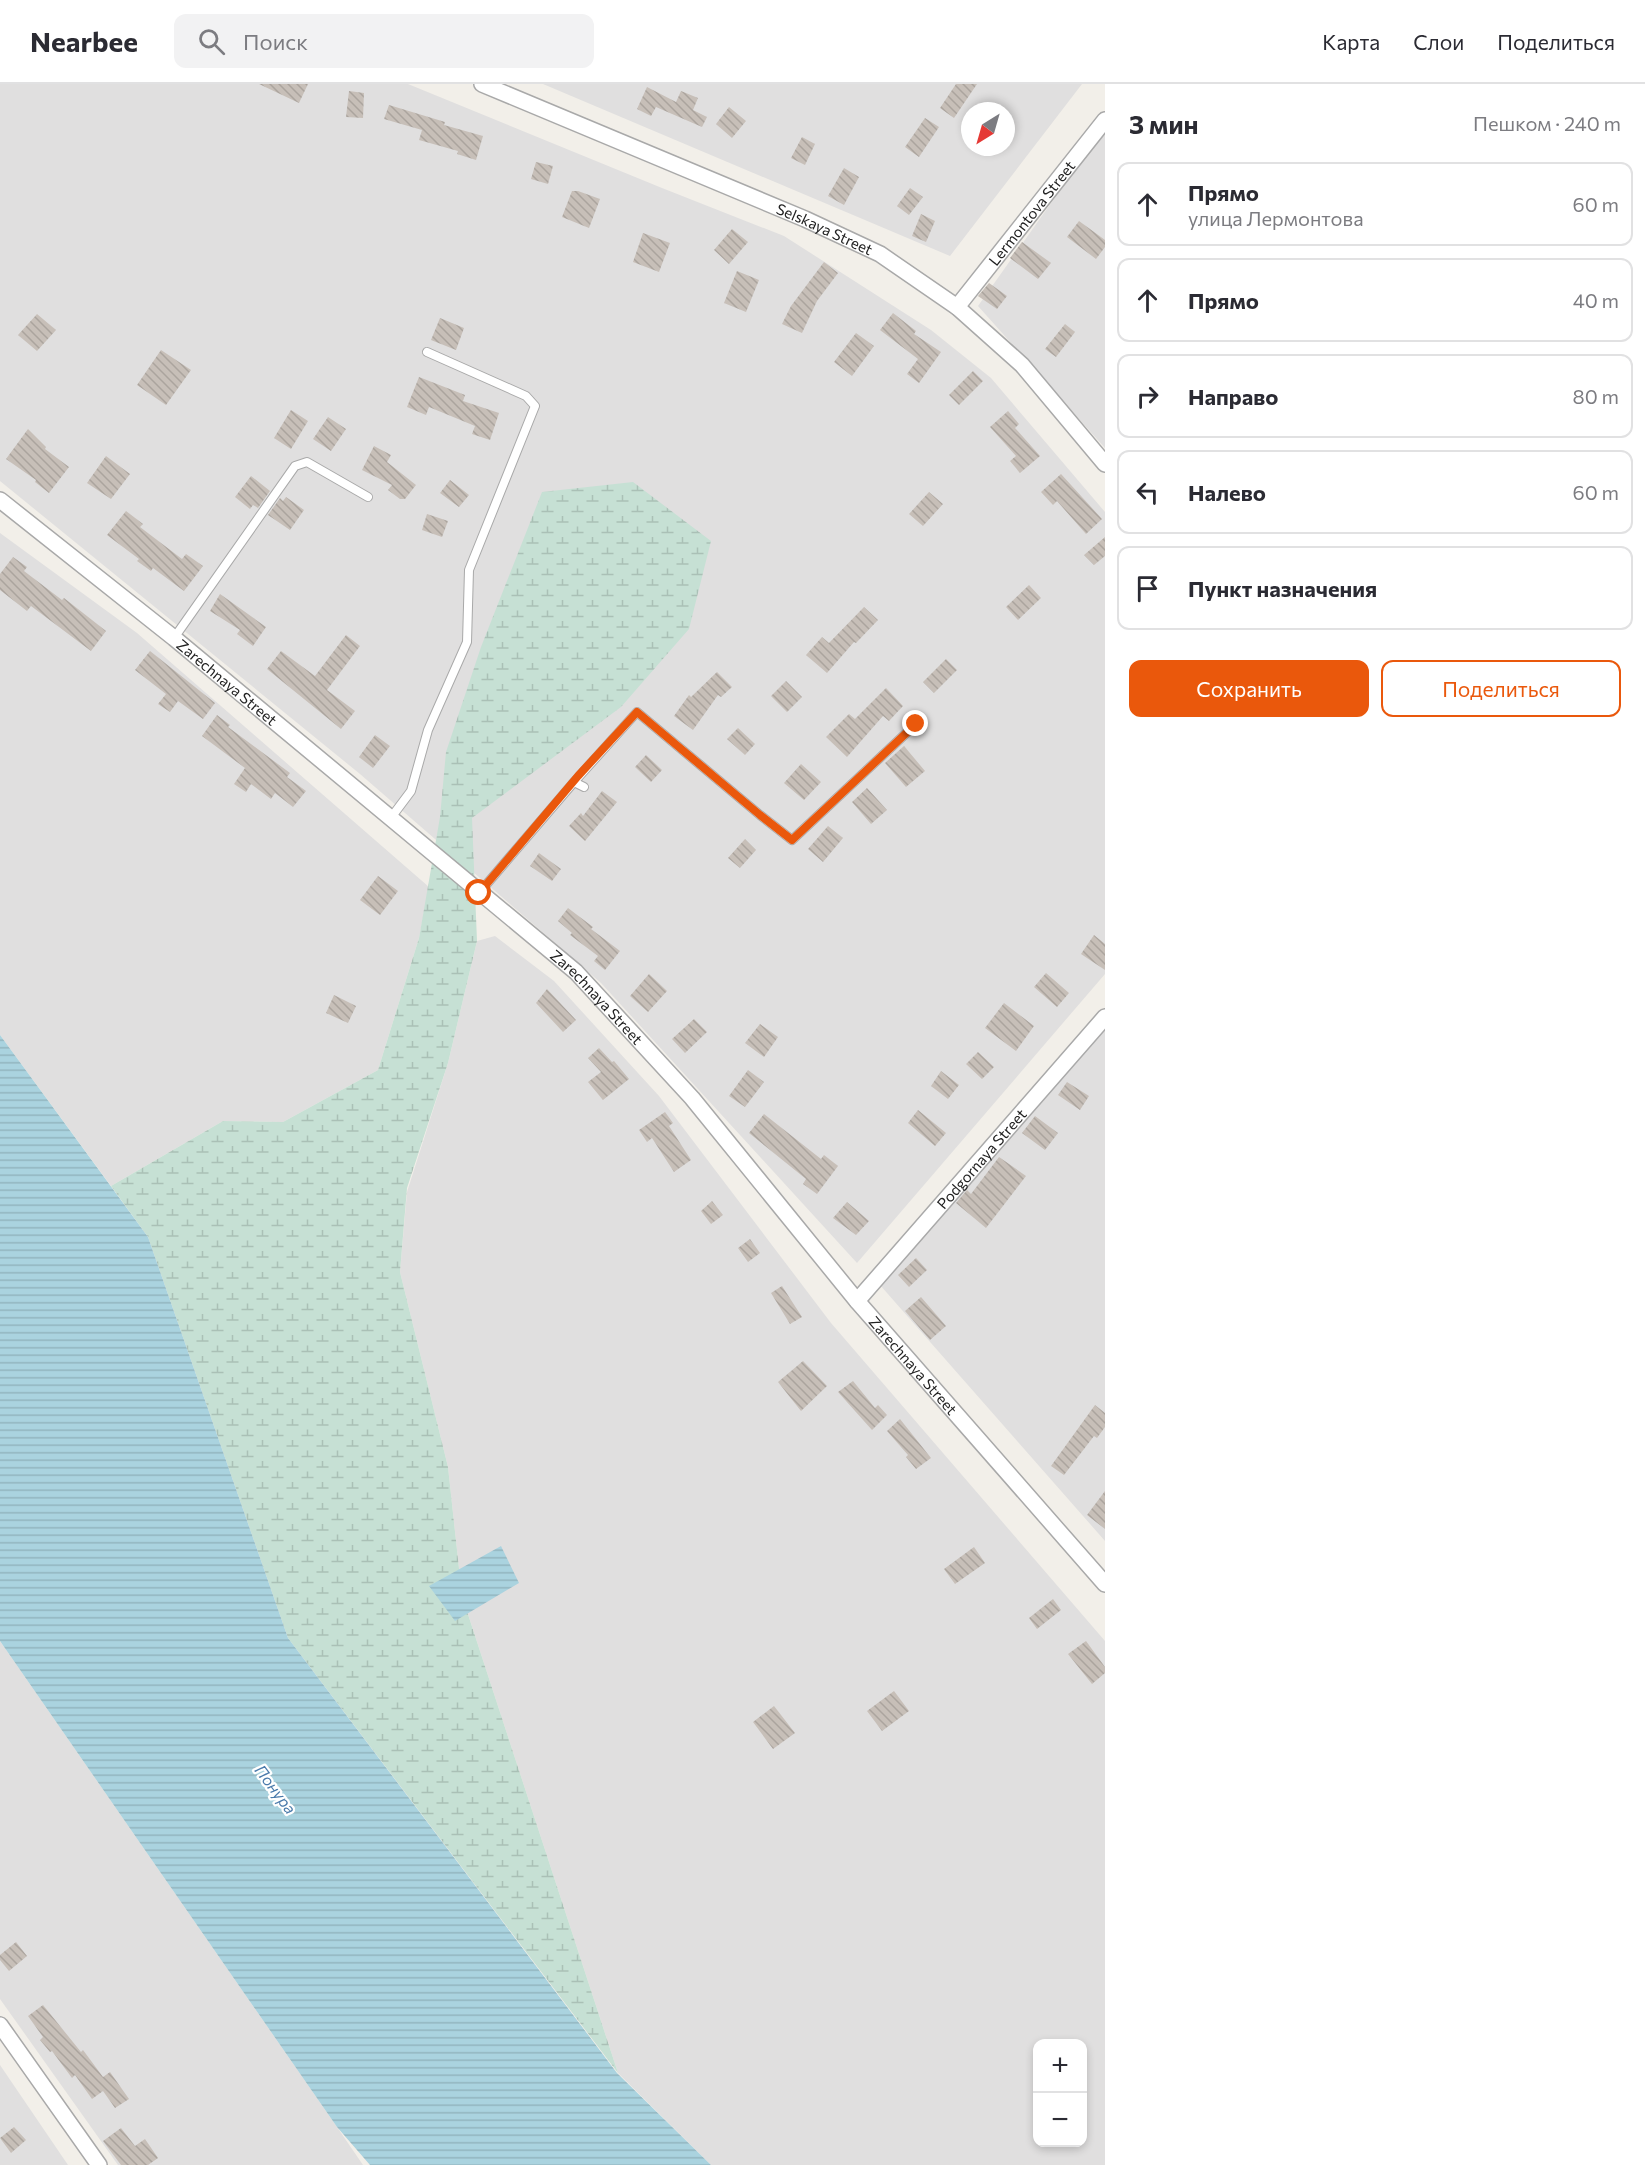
<!DOCTYPE html>
<html lang="ru">
<meta charset="utf-8">
<style>
body{margin:0;font-family:Commissioner,sans-serif;background:#f2f2f3;color:#2b2b33}
.controls{position:absolute;right:18px;bottom:18px;display:grid;overflow:hidden;border-radius:12px;box-shadow:0 3px 9px #0003}
.controls button{width:54px;height:54px;display:grid;place-items:center;padding:0;border:0;border-bottom:2px solid #e1e1e2;background:#fff;color:#2b2b33;font:30px sans-serif}
.compass{position:absolute;left:961px;top:18px;width:54px;height:54px;border-radius:50%;background:#fff;box-shadow:0 3px 9px #0003;rotate:217deg}
.stop{position:absolute;width:18px;height:18px;margin:-14px;border:4px solid #ea580c;border-radius:50%;background:#fff}
.stop.end{background:#ea580c;border-color:#fff;box-shadow:0 2px 6px #0008}
.list{margin:0;padding:0;list-style:none}
h2{display:flex;justify-content:space-between;align-items:center;height:78px;margin:0;padding:0 24px;font-size:26px}
h2 small{font-size:20px;font-weight:400;color:#7c7c81}
.list li{display:grid;grid-template-columns:39px 1fr auto;gap:18px;align-items:center;box-sizing:border-box;height:84px;margin:0 12px 12px;padding:0 12px;border:2px solid #e1e1e2;border-radius:12px}
.list b{display:block;font-size:22px;white-space:nowrap}
.list p{margin:0;font-size:20px;white-space:nowrap;color:#7c7c81}
.list em{font-size:20px;font-style:normal;color:#7c7c81}
.actions{display:flex;gap:12px;padding:18px 24px}
.actions a{flex:1;padding:14px 0;border:2px solid #ea580c;border-radius:12px;text-align:center;font-size:21px;color:#ea580c}
.actions .main{background:#ea580c;color:#fff}
.icon{flex:none;width:33px;height:33px;fill:none;stroke:currentColor;stroke-width:2;stroke-linecap:round;stroke-linejoin:round}
.map{position:relative;flex:none;width:1105px;height:2081px;overflow:hidden}
header{display:flex;align-items:center;gap:36px;box-sizing:border-box;height:84px;padding:0 30px;background:#fff;border-bottom:2px solid #e1e1e2}
header strong{font-size:28px}
nav{display:flex;gap:33px;margin-inline-start:auto;font-size:21px}
.search{width:420px;height:54px;background:#f2f2f3;display:flex;align-items:center;gap:15px;box-sizing:border-box;padding:0 21px;border-radius:12px;color:#7c7c81;font-size:22px}
main{display:flex}
aside{flex:1;background:#fff}
.map>svg:first-child{display:block}
.residential{fill:#e0dfdf;fill-rule:evenodd}
.wetland{fill:url(#wetland-marsh)}
.water{fill:url(#water-rules)}
.building{fill:url(#building-back-hatch)}
.lines{fill:none;stroke-linecap:round;stroke-linejoin:round}
.lane-casing{stroke:#a9a9a9;stroke-width:10}
.street-casing{stroke:#a9a9a9;stroke-width:18}
.lane{stroke:#fff;stroke-width:8}
.street{stroke:#fff;stroke-width:15}
.route{stroke:#ea580c;stroke-width:8}
.labels{text-anchor:middle;dominant-baseline:central;stroke-width:4.5;stroke-linejoin:round;paint-order:stroke}
.street-label{font-size:15px;fill:#222;stroke:#fff}
.water-label{font-size:16px;font-style:italic;fill:#4a7aab;stroke:#fff}
</style>
<header>
<strong>Nearbee</strong>
<div class="search"><svg class="icon" aria-label="search" viewBox="0 0 24 24"><circle cx="10" cy="10" r="6"/><path d="M15 15l6 6"/></svg>Поиск</div>
<nav><a>Карта</a><a>Слои</a><a>Поделиться</a></nav>
</header>
<main>
<div class="map">
<svg width="1105" height="2081" viewBox="0 0 1105 2081">
<defs>
<pattern id="wetland-marsh" width="20" height="14" patternUnits="userSpaceOnUse" patternTransform="scale(1.5)"><rect width="20" height="14" fill="#c6e0d4"/><path d="M1 5h8M5 5V1M11 12h8M15 12V8" fill="none" stroke="#aac0b6"/></pattern>
<pattern id="water-rules" width="6" height="5" patternUnits="userSpaceOnUse" patternTransform="scale(1.5)"><rect width="6" height="5" fill="#aad3df"/><path d="M0 2.5h6" fill="none" stroke="#92b5bf"/></pattern>
<pattern id="building-back-hatch" width="6" height="6" patternUnits="userSpaceOnUse" patternTransform="scale(1.5)"><rect width="6" height="6" fill="#c7bfb8"/><path d="M-1 5l2 2M0 0l6 6M5-1l2 2" fill="none" stroke="#aba49e"/></pattern>
</defs>
<rect width="100%" height="100%" fill="#f2efe9"/>
<path class="residential" d="M 0,0 L 408,0 L 662,104 L 784,152 L 931,246 L 991,294 L 1105,428 L 1105,890 L 857,1179 L 601,899 L 360,690 L 0,397 Z
M 543,0 L 1082,0 L 950,172 ZM 970,27 L 1006,27 L 1006,63 L 970,63 Z
M 1105,43 L 1105,364 L 978,222 Z
M 0,449 L 137,549 L 429,803 L 419,854 L 378,986 L 283,1038 L 223,1037 L 111,1102 L 0,951 Z
M 495,852 L 554,897 L 659,1012 L 831,1239 L 1105,1557 L 1105,2081 L 711,2081 L 618,1989 L 462,1512 L 448,1383 L 400,1188 L 407,1108 L 448,979 L 477,857 ZM 1038,1960 L 1082,1960 L 1082,2058 L 1038,2058 Z
M 1105,943 L 1105,1457 L 880,1201 Z
M 0,1557 L 337,2043 L 363,2081 L 118,2081 L 0,1915 Z
M 0,1981 L 68,2081 L 0,2081 Z"/>
<path class="wetland" d="M 633,398 L 711,457 L 689,545 L 621,623 L 472,734 L 477,857 L 448,979 L 407,1104 L 400,1188 L 448,1383 L 462,1512 L 618,1989 L 288,1554 L 148,1153 L 111,1102 L 223,1037 L 283,1038 L 378,986 L 419,854 L 440,733 L 446,668 L 481,563 L 542,408 Z"/>
<path class="water" d="M 0,951 L 148,1153 L 288,1554 L 617,1989 L 711,2081 L 370,2081 L 337,2043 L 0,1557 Z
M 501,1462 L 519,1499 L 455,1537 L 429,1502 Z"/>
<path class="building" d="M 259,0 L 308,0 L 299,19 Z
M 956,0 L 977,0 L 954,34 L 940,24 Z
M 647,3 L 676,18 L 681,7 L 698,14 L 693,26 L 707,33 L 702,43 L 656,23 L 651,32 L 637,25 Z
M 349,7 L 364,9 L 363,34 L 346,33 Z
M 389,21 L 445,38 L 444,41 L 483,52 L 476,76 L 457,70 L 458,67 L 419,56 L 422,46 L 384,35 Z
M 729,23 L 746,37 L 732,54 L 716,40 Z
M 925,34 L 939,43 L 919,73 L 905,63 Z
M 802,53 L 815,60 L 805,81 L 791,74 Z
M 536,78 L 553,82 L 548,100 L 531,95 Z
M 844,84 L 859,93 L 844,121 L 828,112 Z
M 910,104 L 923,113 L 909,131 L 897,122 Z
M 572,107 L 578,107 L 600,115 L 589,144 L 562,133 Z
M 921,130 L 935,137 L 926,158 L 912,152 Z
M 1079,137 L 1105,156 L 1105,163 L 1096,175 L 1067,153 Z
M 732,145 L 748,158 L 729,180 L 714,166 Z
M 643,149 L 670,159 L 659,188 L 633,178 Z
M 1022,158 L 1051,179 L 1038,195 L 1010,174 Z
M 824,178 L 838,189 L 817,217 L 802,249 L 782,240 L 791,222 Z
M 737,187 L 759,196 L 746,228 L 724,219 Z
M 989,199 L 1007,212 L 997,225 L 978,212 Z
M 893,229 L 916,247 L 914,250 L 941,268 L 919,299 L 907,290 L 918,275 L 880,246 Z
M 37,230 L 56,246 L 37,267 L 18,251 Z
M 440,234 L 464,244 L 456,266 L 431,256 Z
M 1065,240 L 1075,248 L 1056,273 L 1045,265 Z
M 856,249 L 874,262 L 852,292 L 834,278 Z
M 161,266 L 191,286 L 166,321 L 137,301 Z
M 973,287 L 983,297 L 959,321 L 949,311 Z
M 419,293 L 465,311 L 463,317 L 499,329 L 490,356 L 472,350 L 475,342 L 429,323 L 426,331 L 407,323 Z
M 291,326 L 308,337 L 291,365 L 274,354 Z
M 1008,327 L 1019,340 L 1015,344 L 1040,372 L 1020,389 L 1010,377 L 1016,372 L 990,343 Z
M 328,333 L 346,345 L 331,367 L 313,355 Z
M 28,345 L 46,363 L 45,365 L 69,383 L 49,409 L 35,398 L 36,396 L 6,375 Z
M 374,362 L 391,371 L 387,378 L 416,401 L 405,415 L 400,415 L 388,406 L 392,401 L 362,386 Z
M 106,372 L 130,390 L 111,415 L 87,399 Z
M 1061,390 L 1102,435 L 1086,450 L 1057,417 L 1053,421 L 1041,408 Z
M 251,392 L 270,407 L 258,424 L 253,421 L 250,425 L 235,413 Z
M 450,396 L 469,411 L 459,423 L 440,409 Z
M 929,408 L 943,420 L 923,442 L 909,430 Z
M 286,413 L 304,426 L 290,446 L 268,431 L 280,414 L 283,417 Z
M 126,427 L 143,440 L 140,443 L 182,475 L 186,470 L 203,482 L 184,507 L 153,484 L 151,487 L 137,477 L 139,475 L 107,451 Z
M 427,430 L 448,437 L 442,453 L 422,446 Z
M 1105,453 L 1105,472 L 1094,481 L 1084,471 Z
M 13,473 L 27,483 L 24,487 L 62,516 L 64,514 L 106,547 L 91,567 L 31,522 L 27,527 L 0,506 L 0,490 Z
M 1029,501 L 1041,514 L 1018,536 L 1006,523 Z
M 220,510 L 266,543 L 253,562 L 237,550 L 240,546 L 210,527 Z
M 864,523 L 878,536 L 856,559 L 854,558 L 827,589 L 806,571 L 822,553 L 829,559 Z
M 346,551 L 360,562 L 327,606 L 355,627 L 341,645 L 267,585 L 281,567 L 315,592 Z
M 150,567 L 215,619 L 203,635 L 178,617 L 170,628 L 158,620 L 166,610 L 135,586 Z
M 946,575 L 957,586 L 934,609 L 923,598 Z
M 717,588 L 732,603 L 721,613 L 718,611 L 693,646 L 674,632 L 689,611 L 691,613 Z
M 786,597 L 802,613 L 787,628 L 771,612 Z
M 886,604 L 903,622 L 889,637 L 883,632 L 847,673 L 826,653 L 849,630 L 855,635 Z
M 217,631 L 230,641 L 228,643 L 290,689 L 287,693 L 306,707 L 293,723 L 275,709 L 271,715 L 251,700 L 246,708 L 234,700 L 245,684 L 202,652 Z
M 738,644 L 755,660 L 745,671 L 727,655 Z
M 375,651 L 390,662 L 373,684 L 359,673 Z
M 904,662 L 925,687 L 906,703 L 885,679 Z
M 646,671 L 662,686 L 651,698 L 635,683 Z
M 801,680 L 821,698 L 804,716 L 784,699 Z
M 867,704 L 887,726 L 871,740 L 852,718 Z
M 602,707 L 617,718 L 585,757 L 569,742 L 581,729 L 583,732 Z
M 828,742 L 843,754 L 823,778 L 808,765 Z
M 745,755 L 756,766 L 740,784 L 728,774 Z
M 539,769 L 561,785 L 552,797 L 530,782 Z
M 378,792 L 398,807 L 380,831 L 360,816 Z
M 568,824 L 593,843 L 591,845 L 620,867 L 605,886 L 594,877 L 598,872 L 570,851 L 572,849 L 558,837 Z
M 1094,851 L 1105,860 L 1105,886 L 1081,870 Z
M 1046,889 L 1069,909 L 1057,923 L 1034,903 Z
M 649,890 L 667,907 L 648,928 L 630,912 Z
M 547,905 L 576,936 L 563,948 L 536,919 Z
M 334,911 L 356,922 L 348,939 L 326,929 Z
M 1004,919 L 1034,942 L 1016,967 L 985,944 Z
M 694,935 L 707,948 L 685,969 L 672,955 Z
M 760,940 L 778,953 L 764,973 L 745,959 Z
M 599,964 L 612,978 L 614,977 L 629,995 L 603,1016 L 588,998 L 601,988 L 588,974 Z
M 978,968 L 994,983 L 982,995 L 966,980 Z
M 748,986 L 764,998 L 745,1023 L 729,1012 Z
M 941,987 L 959,1001 L 948,1015 L 931,1002 Z
M 1067,998 L 1089,1012 L 1080,1026 L 1058,1011 Z
M 918,1026 L 946,1049 L 935,1062 L 908,1039 Z
M 665,1028 L 673,1039 L 669,1042 L 691,1076 L 674,1088 L 652,1054 L 647,1058 L 639,1046 Z
M 764,1030 L 821,1075 L 824,1071 L 838,1082 L 817,1110 L 803,1100 L 806,1095 L 749,1049 Z
M 1035,1032 L 1058,1049 L 1045,1066 L 1022,1049 Z
M 999,1073 L 1026,1092 L 986,1144 L 956,1119 L 967,1106 L 971,1110 Z
M 712,1117 L 723,1131 L 711,1140 L 701,1127 Z
M 847,1118 L 869,1137 L 856,1151 L 833,1134 Z
M 750,1155 L 760,1169 L 748,1178 L 738,1164 Z
M 916,1174 L 927,1186 L 909,1203 L 898,1191 Z
M 782,1202 L 802,1233 L 790,1240 L 771,1209 Z
M 921,1213 L 946,1242 L 930,1256 L 905,1227 Z
M 803,1277 L 827,1302 L 801,1327 L 778,1298 Z
M 853,1297 L 875,1324 L 878,1321 L 887,1331 L 872,1346 L 838,1308 Z
M 1095,1321 L 1105,1329 L 1105,1343 L 1097,1354 L 1094,1352 L 1064,1391 L 1051,1382 Z
M 900,1335 L 931,1374 L 916,1385 L 906,1373 L 908,1371 L 887,1347 Z
M 1105,1407 L 1105,1445 L 1087,1431 Z
M 974,1463 L 985,1479 L 955,1500 L 944,1485 Z
M 1053,1515 L 1061,1526 L 1037,1545 L 1029,1534 Z
M 1086,1557 L 1105,1583 L 1105,1589 L 1092,1600 L 1068,1570 Z
M 894,1607 L 909,1627 L 882,1647 L 867,1627 Z
M 774,1622 L 795,1649 L 773,1665 L 753,1638 Z
M 16,1858 L 27,1872 L 9,1887 L 0,1876 L 0,1871 Z
M 43,1921 L 81,1968 L 83,1966 L 103,1993 L 110,1988 L 129,2015 L 115,2024 L 103,2007 L 92,2015 L 75,1991 L 72,1994 L 52,1967 L 50,1968 L 40,1956 L 43,1953 L 28,1932 Z
M 14,2043 L 26,2056 L 11,2069 L 0,2054 Z
M 121,2044 L 135,2062 L 145,2055 L 158,2074 L 148,2081 L 121,2081 L 103,2057 Z"/>
<g class="lines">
<g class="lane-casing">
<path id="lane" d="M 174,554 L 295,382 L 307,378 L 368,413
M 574,698 L 637,628 L 760,731 L 792,756 L 916,640
M 390,735 L 411,707 L 428,646 L 467,558 L 469,486 L 535,322 L 526,312 L 427,268
M 479,809 L 574,698 L 584,703"/>
</g>
<g class="street-casing">
<g id="street">
<path id="s1" d="M 482,0 L 805,135 L 880,170 L 957,223 L 1022,281 L 1105,380"/>
<path id="s2" d="M 957,223 L 1105,36"/>
<path id="s3" d="M 0,416 L 174,554 L 576,888 L 692,1014 L 857,1217 L 1105,1500"/>
<path id="s4" d="M 857,1217 L 1105,933"/>
<path d="M 0,1941 L 99,2081"/>
</g>
</g>
<use href="#lane" class="lane"/>
<use href="#street" class="street"/>
</g>
<g class="lines">
<path class="route" d="M 479,809 L 578,692 L 637,628 L 760,731 L 792,756 L 916,640"/>
</g>
<g class="labels">
<g class="street-label">
<text stroke="none"><textPath href="#s2" startOffset="120">Lermontova Street</textPath></text>
<text stroke="none"><textPath href="#s1" startOffset="372">Selskaya Street</textPath></text>
<text stroke="none"><textPath href="#s3" startOffset="291">Zarechnaya Street</textPath></text>
<text stroke="none"><textPath href="#s3" startOffset="777">Zarechnaya Street</textPath></text>
<text stroke="none"><textPath href="#s4" startOffset="189">Podgornaya Street</textPath></text>
<text stroke="none"><textPath href="#s3" startOffset="1263">Zarechnaya Street</textPath></text>
</g>
<g class="water-label">
<text transform="translate(276 1705) rotate(53)">Понура</text>
</g>
</g>
</svg>
<div class="controls">
<button>+</button>
<button>−</button>
</div>
<svg class="compass" viewBox="-18 -18 36 36"><path d="M0-13l5 13h-10z" fill="#e53935"/><path d="M0 13l5-13h-10z" fill="#7c7c81"/></svg>
<div class="stop" style="left:479px;top:809px"></div>
<div class="stop end" style="left:916px;top:640px"></div>
</div>
<aside>
<h2>3 мин<small>Пешком · 240 m</small></h2>
<ul class="list">
<li><svg class="icon" aria-label="ahead" viewBox="0 0 24 24"><path d="M12 20V5M6 11l6-6 6 6"/></svg><div><b>Прямо</b><p>улица Лермонтова</p></div><em>60 m</em></li>
<li><svg class="icon" aria-label="ahead" viewBox="0 0 24 24"><path d="M12 20V5M6 11l6-6 6 6"/></svg><div><b>Прямо</b></div><em>40 m</em></li>
<li><svg class="icon" aria-label="right" viewBox="0 0 24 24"><path d="M7 20v-9h11M14 6l5 5-5 5"/></svg><div><b>Направо</b></div><em>80 m</em></li>
<li><svg class="icon" aria-label="left" viewBox="0 0 24 24"><path d="M17 20v-9H6M10 6l-5 5 5 5"/></svg><div><b>Налево</b></div><em>60 m</em></li>
<li><svg class="icon" aria-label="arrive" viewBox="0 0 24 24"><path d="M6 21V4h12l-3 4 3 4H6"/></svg><div><b>Пункт назначения</b></div></li>
</ul>
<div class="actions"><a class="main">Сохранить</a><a>Поделиться</a></div>
</aside>
</main>
